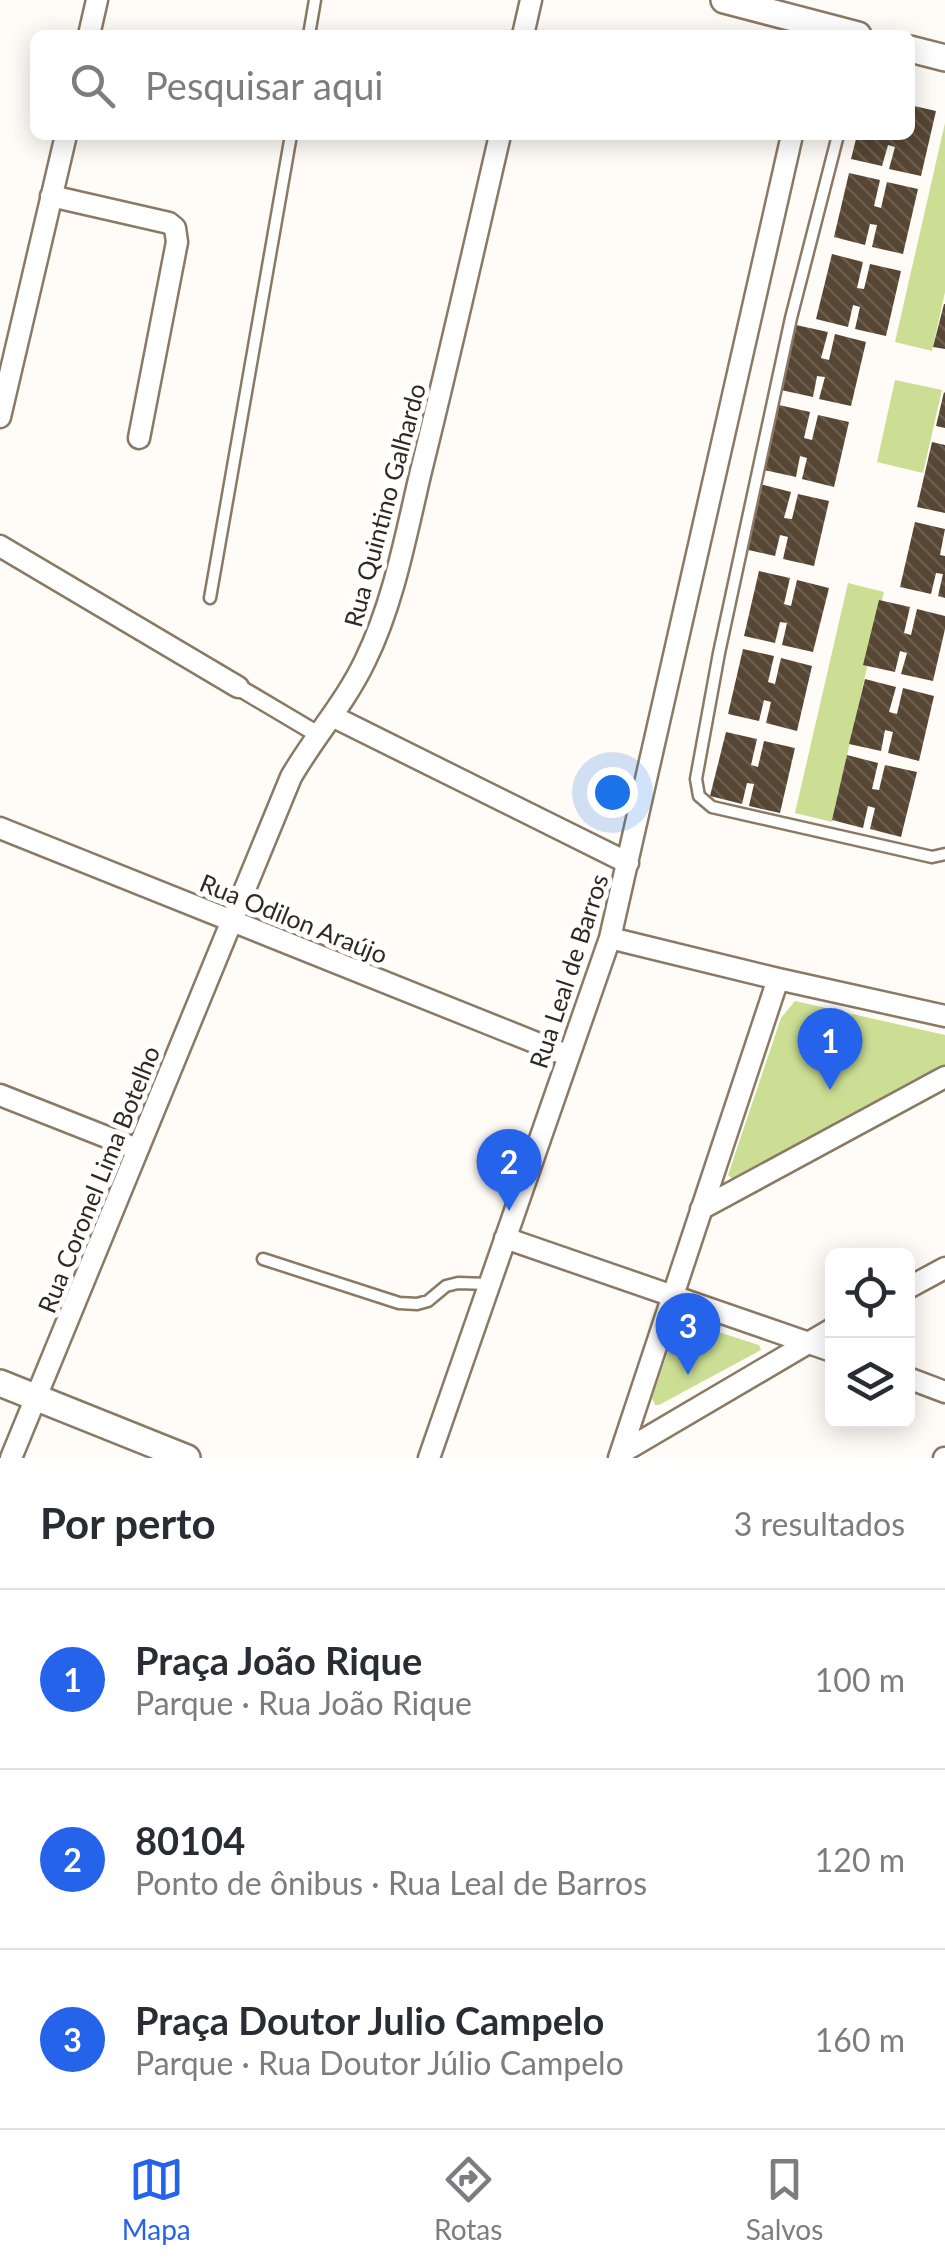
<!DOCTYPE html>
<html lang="pt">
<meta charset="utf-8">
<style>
body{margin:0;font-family:Lato,sans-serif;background:#f2f2f3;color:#2b2b33}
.controls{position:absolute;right:30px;bottom:30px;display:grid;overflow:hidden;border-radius:15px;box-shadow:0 5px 25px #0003}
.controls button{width:90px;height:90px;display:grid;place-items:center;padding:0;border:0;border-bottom:2px solid #e1e1e2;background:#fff;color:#2b2b33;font:50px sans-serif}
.you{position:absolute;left:612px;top:792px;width:35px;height:35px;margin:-25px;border:8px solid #fff;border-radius:50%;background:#1a73e8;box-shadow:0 0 0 15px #1a73e833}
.badge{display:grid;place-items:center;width:65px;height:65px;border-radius:50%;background:#2563eb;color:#fff;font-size:32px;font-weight:700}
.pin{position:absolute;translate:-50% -82px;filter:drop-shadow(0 2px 5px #0008)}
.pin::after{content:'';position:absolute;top:52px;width:35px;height:30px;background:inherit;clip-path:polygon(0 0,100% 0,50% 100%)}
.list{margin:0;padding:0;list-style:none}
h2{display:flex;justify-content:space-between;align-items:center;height:130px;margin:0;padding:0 40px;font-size:42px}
h2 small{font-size:32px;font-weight:400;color:#7c7c81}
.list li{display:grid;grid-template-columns:65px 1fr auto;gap:30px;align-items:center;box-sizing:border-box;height:180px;padding:0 40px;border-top:2px solid #e1e1e2}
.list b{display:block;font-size:38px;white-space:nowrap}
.list p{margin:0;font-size:32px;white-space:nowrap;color:#7c7c81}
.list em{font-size:32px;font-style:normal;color:#7c7c81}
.icon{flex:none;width:55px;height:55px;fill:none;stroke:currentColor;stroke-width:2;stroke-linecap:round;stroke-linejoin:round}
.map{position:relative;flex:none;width:945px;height:1458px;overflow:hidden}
.search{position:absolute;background:#fff;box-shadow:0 5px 25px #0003;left:30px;right:30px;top:30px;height:110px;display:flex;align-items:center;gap:25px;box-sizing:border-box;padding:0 35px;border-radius:15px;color:#7c7c81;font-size:38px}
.sheet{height:670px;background:#fff}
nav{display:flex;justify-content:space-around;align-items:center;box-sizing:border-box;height:140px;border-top:2px solid #e1e1e2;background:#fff;font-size:28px;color:#7c7c81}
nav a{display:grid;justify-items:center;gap:5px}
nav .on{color:#2563eb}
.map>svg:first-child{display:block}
.park{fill:#cbde94}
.building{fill:url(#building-back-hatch)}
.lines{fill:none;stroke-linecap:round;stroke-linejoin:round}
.service-casing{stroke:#8a7964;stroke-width:15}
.pedestrian-casing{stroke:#8a7964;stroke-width:20}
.minor-casing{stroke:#8a7964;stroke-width:25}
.tertiary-casing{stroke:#8a7964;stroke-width:30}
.service{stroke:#fff;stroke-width:10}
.pedestrian{stroke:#fff;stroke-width:15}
.minor{stroke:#fff;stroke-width:20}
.tertiary{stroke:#fff;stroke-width:25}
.labels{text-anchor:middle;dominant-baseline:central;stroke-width:10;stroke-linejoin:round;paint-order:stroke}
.street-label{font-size:25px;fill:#312921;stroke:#fff}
</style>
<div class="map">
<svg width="945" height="1458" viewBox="0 0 945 1458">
<defs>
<pattern id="building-back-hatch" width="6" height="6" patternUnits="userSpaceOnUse" patternTransform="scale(2.5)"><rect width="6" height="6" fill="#564633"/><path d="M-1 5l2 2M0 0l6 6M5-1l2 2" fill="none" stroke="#6b5e4e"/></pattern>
</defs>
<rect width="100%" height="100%" fill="#fffbf6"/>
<path class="park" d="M 945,123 L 945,292 L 932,351 L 895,342 Z
M 895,380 L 942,390 L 923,473 L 877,462 Z
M 848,583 L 884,592 L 832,822 L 795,813 Z
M 795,1001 L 945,1035 L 945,1067 L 733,1179 L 728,1175 L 781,1018 Z
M 684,1321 L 759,1345 L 761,1350 L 659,1405 L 655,1405 L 652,1398 L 677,1326 Z"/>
<path class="building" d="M 910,105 L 936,111 L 921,176 L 889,169 L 895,147 L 888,145 L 882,166 L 851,159 L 857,135 L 910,135 Z
M 849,173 L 880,180 L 874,206 L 881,208 L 887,182 L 918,189 L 903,254 L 872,247 L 877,225 L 870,224 L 865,245 L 834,237 Z
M 832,254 L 863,262 L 857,288 L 864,289 L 870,264 L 901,271 L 886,336 L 855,329 L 860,307 L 853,305 L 848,327 L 816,319 Z
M 944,304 L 945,304 L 945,349 L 933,347 Z
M 796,325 L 828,332 L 821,358 L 829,360 L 835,334 L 866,342 L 851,406 L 819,399 L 825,377 L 817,376 L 813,397 L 781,390 Z
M 944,392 L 945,393 L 945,428 L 936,426 Z
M 779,405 L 810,412 L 804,438 L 812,440 L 818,415 L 849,422 L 834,487 L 802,479 L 807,458 L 800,456 L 796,477 L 764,470 Z
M 932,442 L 945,445 L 945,513 L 917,507 Z
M 760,484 L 791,492 L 784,518 L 792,519 L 798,494 L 829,501 L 814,566 L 783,559 L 788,537 L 780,535 L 775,556 L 744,549 Z
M 915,522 L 945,529 L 940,555 L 945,556 L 945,598 L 938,596 L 943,574 L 936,573 L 931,594 L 900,587 Z
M 759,571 L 790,578 L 784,604 L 791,606 L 797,580 L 829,588 L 813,652 L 782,645 L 787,623 L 780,622 L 775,643 L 744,636 Z
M 879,600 L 910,607 L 904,633 L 911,635 L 917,609 L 945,616 L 945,629 L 933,681 L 901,674 L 907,653 L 900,651 L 895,672 L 863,665 Z
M 743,649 L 774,656 L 768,682 L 775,684 L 781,658 L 812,666 L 797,731 L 766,723 L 771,702 L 764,700 L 759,721 L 728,714 Z
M 865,679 L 896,687 L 889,712 L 897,714 L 903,688 L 934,696 L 919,761 L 888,753 L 893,732 L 885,730 L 881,751 L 849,744 Z
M 726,732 L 757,739 L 751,765 L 758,767 L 764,741 L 795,748 L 780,813 L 749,806 L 754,784 L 747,783 L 742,804 L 710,796 Z
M 847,755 L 878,763 L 872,789 L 879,790 L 885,765 L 917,772 L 901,837 L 870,829 L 875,808 L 868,806 L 863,828 L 832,820 Z"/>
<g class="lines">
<g class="service-casing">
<path id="service" d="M 309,35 L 315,0
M 838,135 L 791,318 L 719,653 L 696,779 L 699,796 L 712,807 L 932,857 L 945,854
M 210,598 L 291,135
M 263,1259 L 399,1303 L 417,1304 L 428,1301 L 446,1286 L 458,1283 L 488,1284"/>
</g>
<g class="pedestrian-casing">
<path id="pedestrian" d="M 238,687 L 319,735"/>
</g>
<g class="minor-casing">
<path id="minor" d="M 89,35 L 97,0
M 523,35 L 531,0
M 51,196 L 169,223 L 175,228 L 177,242 L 139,438
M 0,417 L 66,135
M 0,546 L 238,687
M 334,717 L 628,863
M 0,828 L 569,1056
M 610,938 L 778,979 L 945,1016
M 0,1095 L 137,1149
M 701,1209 L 945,1077
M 505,1238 L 832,1351
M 908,1288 L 945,1268
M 908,1378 L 945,1392
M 621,1453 L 832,1329
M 11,1458 L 291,777 C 314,737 345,703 365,661 C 394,602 406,534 421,471 C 449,359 474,247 500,135
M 429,1458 L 610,938 L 792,135
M 619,1458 L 778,979
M 944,1458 L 945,1458"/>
</g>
<g class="tertiary-casing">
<path id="tertiary" d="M 724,0 L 858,35
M 910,49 L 945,58
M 0,1383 L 187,1458"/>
</g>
<use href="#service" class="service"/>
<use href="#pedestrian" class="pedestrian"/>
<use href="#minor" class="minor"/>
<use href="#tertiary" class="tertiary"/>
</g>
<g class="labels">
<g class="street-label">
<text transform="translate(384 505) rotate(-75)">Rua Quintino Galhardo</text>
<text transform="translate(294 918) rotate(22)">Rua Odilon Araújo</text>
<text transform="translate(568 971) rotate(-72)">Rua Leal de Barros</text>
<text transform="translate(98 1179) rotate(-68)">Rua Coronel Lima Botelho</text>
</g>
</g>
</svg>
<div class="controls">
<button><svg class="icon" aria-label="locate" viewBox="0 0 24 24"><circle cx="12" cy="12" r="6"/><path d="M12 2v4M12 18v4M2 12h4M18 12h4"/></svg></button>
<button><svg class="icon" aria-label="layers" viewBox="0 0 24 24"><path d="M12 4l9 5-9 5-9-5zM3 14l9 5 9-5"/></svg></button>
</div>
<div class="you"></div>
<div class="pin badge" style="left:830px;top:1090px">1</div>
<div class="pin badge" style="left:509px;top:1211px">2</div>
<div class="pin badge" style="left:688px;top:1375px">3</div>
<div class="search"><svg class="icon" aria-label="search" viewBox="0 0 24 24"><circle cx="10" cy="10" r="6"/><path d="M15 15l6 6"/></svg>Pesquisar aqui</div>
</div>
<section class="sheet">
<h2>Por perto<small>3 resultados</small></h2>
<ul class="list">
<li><span class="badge">1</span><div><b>Praça João Rique</b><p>Parque · Rua João Rique</p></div><em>100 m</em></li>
<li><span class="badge">2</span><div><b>80104</b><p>Ponto de ônibus · Rua Leal de Barros</p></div><em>120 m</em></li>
<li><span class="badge">3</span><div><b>Praça Doutor Julio Campelo</b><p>Parque · Rua Doutor Júlio Campelo</p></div><em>160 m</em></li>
</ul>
</section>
<nav>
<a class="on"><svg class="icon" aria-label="map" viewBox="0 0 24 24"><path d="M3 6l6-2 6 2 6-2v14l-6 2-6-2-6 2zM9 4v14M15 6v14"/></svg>Mapa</a>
<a><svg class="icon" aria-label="directions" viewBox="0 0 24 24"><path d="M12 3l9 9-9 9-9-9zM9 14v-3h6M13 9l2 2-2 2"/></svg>Rotas</a>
<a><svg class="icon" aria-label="saved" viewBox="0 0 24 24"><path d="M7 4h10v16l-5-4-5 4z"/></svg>Salvos</a>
</nav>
